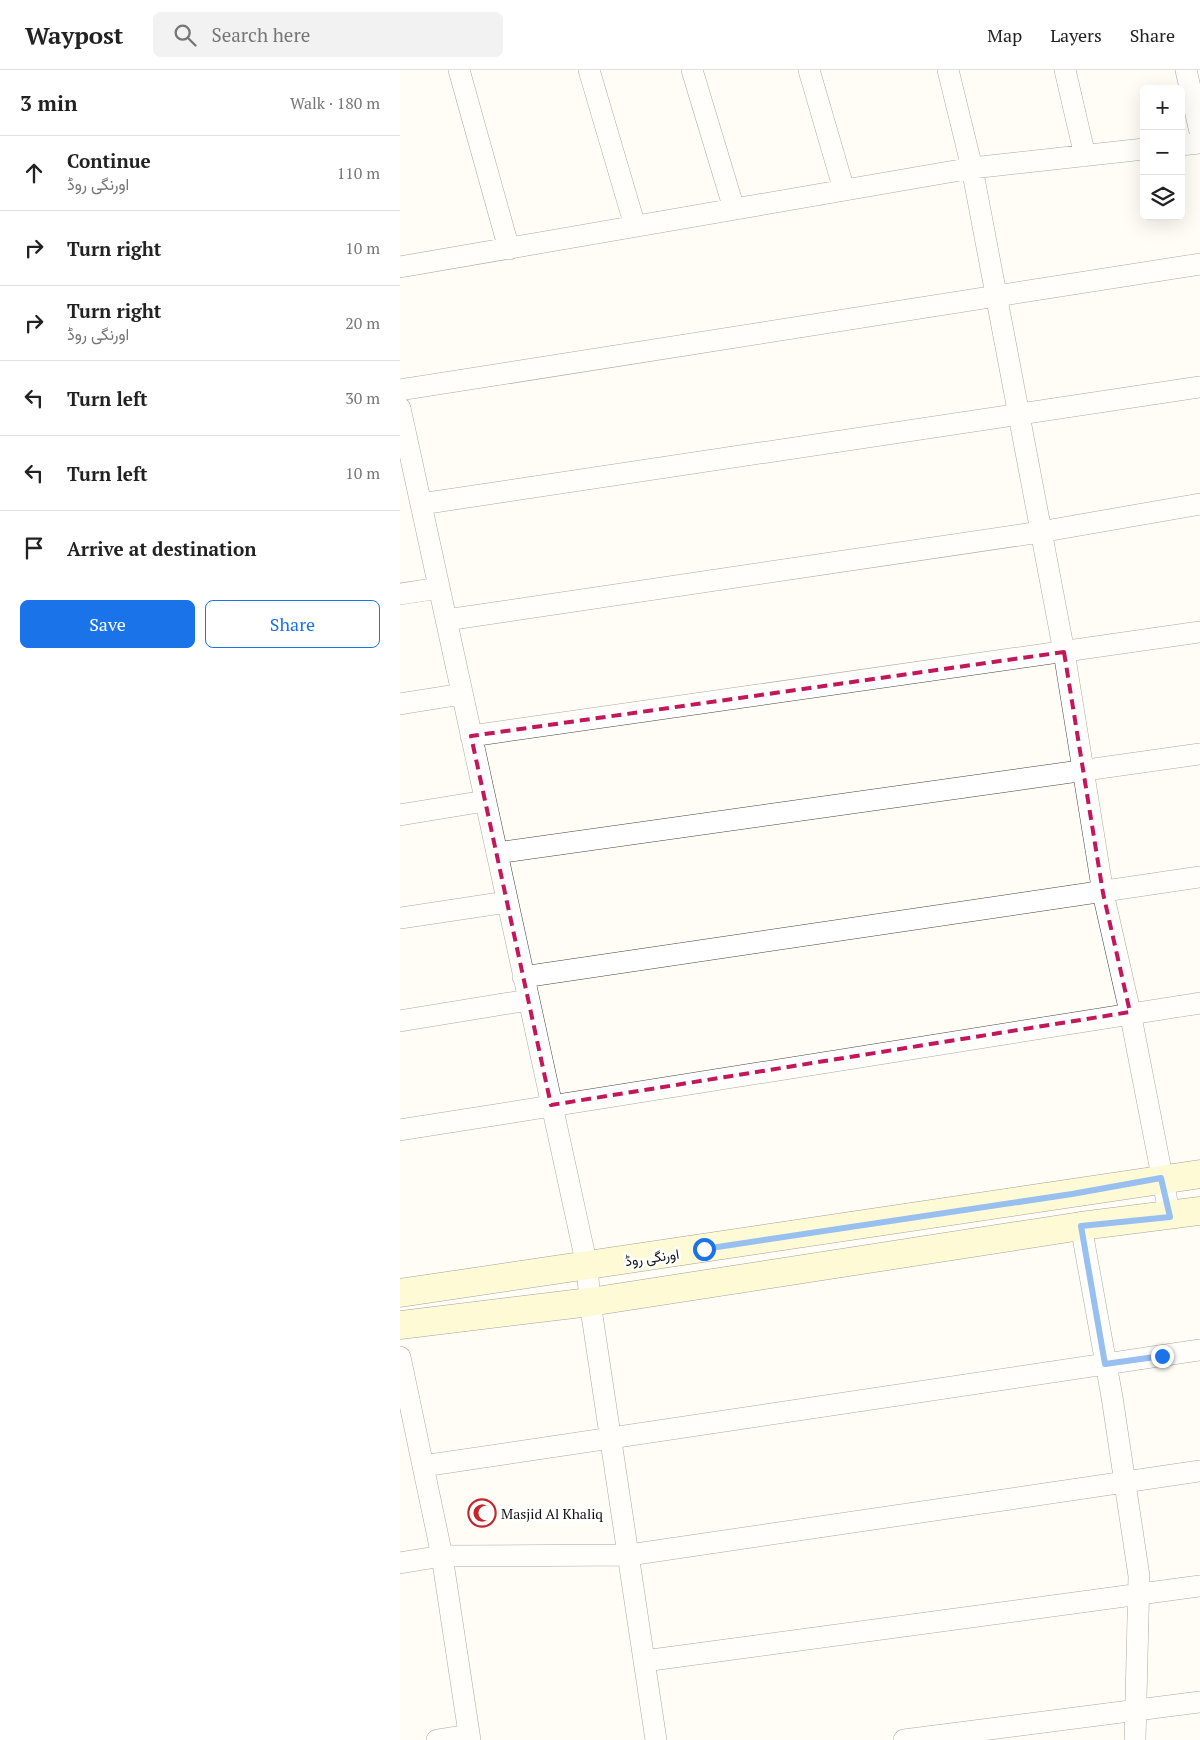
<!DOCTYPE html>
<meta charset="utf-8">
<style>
body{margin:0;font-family:"PT Serif",Vazirmatn,serif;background:#f2f2f2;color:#222}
.controls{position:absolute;right:15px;top:15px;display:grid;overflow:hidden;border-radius:8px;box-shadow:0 5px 20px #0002}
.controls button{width:45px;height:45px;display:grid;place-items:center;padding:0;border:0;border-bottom:1px solid #e0e0e0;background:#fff;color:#222;font:25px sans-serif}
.stop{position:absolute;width:15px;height:15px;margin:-11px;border:4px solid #1a73e8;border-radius:50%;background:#fff}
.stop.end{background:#1a73e8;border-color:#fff;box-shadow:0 1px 5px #0008}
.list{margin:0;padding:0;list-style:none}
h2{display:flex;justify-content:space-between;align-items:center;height:65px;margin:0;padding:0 20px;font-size:21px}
h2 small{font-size:16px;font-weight:400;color:#767676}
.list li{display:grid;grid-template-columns:32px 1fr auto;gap:15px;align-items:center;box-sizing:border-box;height:75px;padding:0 20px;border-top:1px solid #e0e0e0}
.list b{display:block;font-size:19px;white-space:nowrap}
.list p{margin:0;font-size:16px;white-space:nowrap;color:#767676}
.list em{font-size:16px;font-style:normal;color:#767676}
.actions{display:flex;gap:10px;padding:15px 20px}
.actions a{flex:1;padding:11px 0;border:1px solid #1a73e8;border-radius:8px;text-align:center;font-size:18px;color:#1a73e8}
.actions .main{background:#1a73e8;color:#fff}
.icon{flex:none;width:28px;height:28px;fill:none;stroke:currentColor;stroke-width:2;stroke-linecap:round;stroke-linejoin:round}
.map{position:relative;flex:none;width:800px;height:1670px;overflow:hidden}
header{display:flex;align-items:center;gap:30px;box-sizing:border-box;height:70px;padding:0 25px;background:#fff;border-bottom:1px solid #e0e0e0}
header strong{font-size:24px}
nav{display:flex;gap:28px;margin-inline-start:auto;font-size:18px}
.search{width:350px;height:45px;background:#f2f2f2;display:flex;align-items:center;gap:12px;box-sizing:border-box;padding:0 18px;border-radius:8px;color:#767676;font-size:19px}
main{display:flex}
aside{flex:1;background:#fff}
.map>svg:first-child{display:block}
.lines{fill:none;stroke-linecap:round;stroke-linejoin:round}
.street-casing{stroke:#444;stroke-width:22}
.secondary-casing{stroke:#333;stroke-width:29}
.street{stroke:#fff;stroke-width:21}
.secondary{stroke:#fff6b0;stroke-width:28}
.route{stroke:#1a73e8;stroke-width:6}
.marked{fill:none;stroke:#c2185b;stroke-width:4;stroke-dasharray:10 6;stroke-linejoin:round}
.labels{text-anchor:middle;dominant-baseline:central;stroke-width:5;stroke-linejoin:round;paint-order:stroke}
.street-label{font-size:14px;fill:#111;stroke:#fff}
.poi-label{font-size:14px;fill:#111;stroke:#fff;text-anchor:start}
</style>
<header>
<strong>Waypost</strong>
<div class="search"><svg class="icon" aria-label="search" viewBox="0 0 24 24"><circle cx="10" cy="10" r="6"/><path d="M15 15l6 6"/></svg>Search here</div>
<nav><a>Map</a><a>Layers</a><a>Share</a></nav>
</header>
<main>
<aside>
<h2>3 min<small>Walk · 180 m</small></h2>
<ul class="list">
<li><svg class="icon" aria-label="ahead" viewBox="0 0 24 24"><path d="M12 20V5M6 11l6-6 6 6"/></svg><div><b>Continue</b><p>اورنگی روڈ</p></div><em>110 m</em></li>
<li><svg class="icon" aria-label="right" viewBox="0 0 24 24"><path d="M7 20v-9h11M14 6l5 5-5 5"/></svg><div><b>Turn right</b></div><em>10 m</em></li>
<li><svg class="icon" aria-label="right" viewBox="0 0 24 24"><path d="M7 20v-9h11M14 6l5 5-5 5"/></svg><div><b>Turn right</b><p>اورنگی روڈ</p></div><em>20 m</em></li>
<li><svg class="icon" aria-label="left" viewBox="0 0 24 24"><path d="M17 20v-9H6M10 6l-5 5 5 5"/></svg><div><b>Turn left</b></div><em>30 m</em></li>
<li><svg class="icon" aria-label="left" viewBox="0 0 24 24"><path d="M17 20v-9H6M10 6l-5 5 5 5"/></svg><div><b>Turn left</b></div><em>10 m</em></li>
<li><svg class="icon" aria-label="arrive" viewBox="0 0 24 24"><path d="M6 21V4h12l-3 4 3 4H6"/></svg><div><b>Arrive at destination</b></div></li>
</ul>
<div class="actions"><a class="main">Save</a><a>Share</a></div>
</aside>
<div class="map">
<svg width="800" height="1670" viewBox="0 0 800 1670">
<rect width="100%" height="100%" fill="#fffdf5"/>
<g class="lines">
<g class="street-casing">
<path id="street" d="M 59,0 L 109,179
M 189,0 L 235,156
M 292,0 L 334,139
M 409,0 L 444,120
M 548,0 L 572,98 L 664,582 L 703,823 L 730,942 L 770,1147
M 665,0 L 685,86
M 786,0 L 800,62
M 781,75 L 800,73
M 0,197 L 572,98 L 744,79
M 0,320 L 800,194
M 0,338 L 187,1196 L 190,1232 L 256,1670
M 21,434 L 800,317
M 0,524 L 39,518
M 46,550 L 640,462 L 800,434
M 0,634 L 62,624
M 71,666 L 800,562
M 0,745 L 85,731
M 97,783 L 800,684
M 0,848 L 107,832
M 123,907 L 800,807
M 0,951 L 128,930
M 0,1060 L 800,933
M 681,1156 L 712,1327 L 739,1506 L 735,1670
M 0,1287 L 42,1486 L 70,1670
M 23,1396 L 800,1280
M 0,1493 L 42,1486 L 229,1485 L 800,1401
M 244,1591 L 800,1516
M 37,1670 L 69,1665
M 504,1670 L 800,1632"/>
</g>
<g class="secondary-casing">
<path id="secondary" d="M 0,1223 L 800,1104
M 0,1255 L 190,1232 L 681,1156 L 800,1141"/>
</g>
<use href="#street" class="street"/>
<use href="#secondary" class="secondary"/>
</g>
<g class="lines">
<path class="route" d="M 304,1179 L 672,1124 L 761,1108 L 770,1147 L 681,1156 L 705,1294 L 762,1286"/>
</g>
<path d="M0 0H800V1670H0ZM 664,582 L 703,823 L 730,942 L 151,1035 L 71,666 Z" fill="#fffdf5" fill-opacity=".55" fill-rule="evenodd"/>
<path class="marked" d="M 664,582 L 703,823 L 730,942 L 151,1035 L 71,666 Z"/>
<defs>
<g id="mosque-ring" transform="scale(1.4375)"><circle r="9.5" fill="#fff" stroke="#c4262e" stroke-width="1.5"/><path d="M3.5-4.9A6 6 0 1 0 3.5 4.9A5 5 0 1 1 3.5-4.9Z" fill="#c4262e"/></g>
</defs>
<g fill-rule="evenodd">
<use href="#mosque-ring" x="82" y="1443"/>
</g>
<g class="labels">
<g class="street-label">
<text transform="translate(252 1187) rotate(-8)">اورنگی روڈ</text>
</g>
<g class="poi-label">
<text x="101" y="1443">Masjid Al Khaliq</text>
</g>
</g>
</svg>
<div class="controls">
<button>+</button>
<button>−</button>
<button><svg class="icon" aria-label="layers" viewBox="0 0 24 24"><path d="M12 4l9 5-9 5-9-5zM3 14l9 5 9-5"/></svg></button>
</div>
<div class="stop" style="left:304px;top:1179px"></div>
<div class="stop end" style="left:762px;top:1286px"></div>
</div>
</main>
